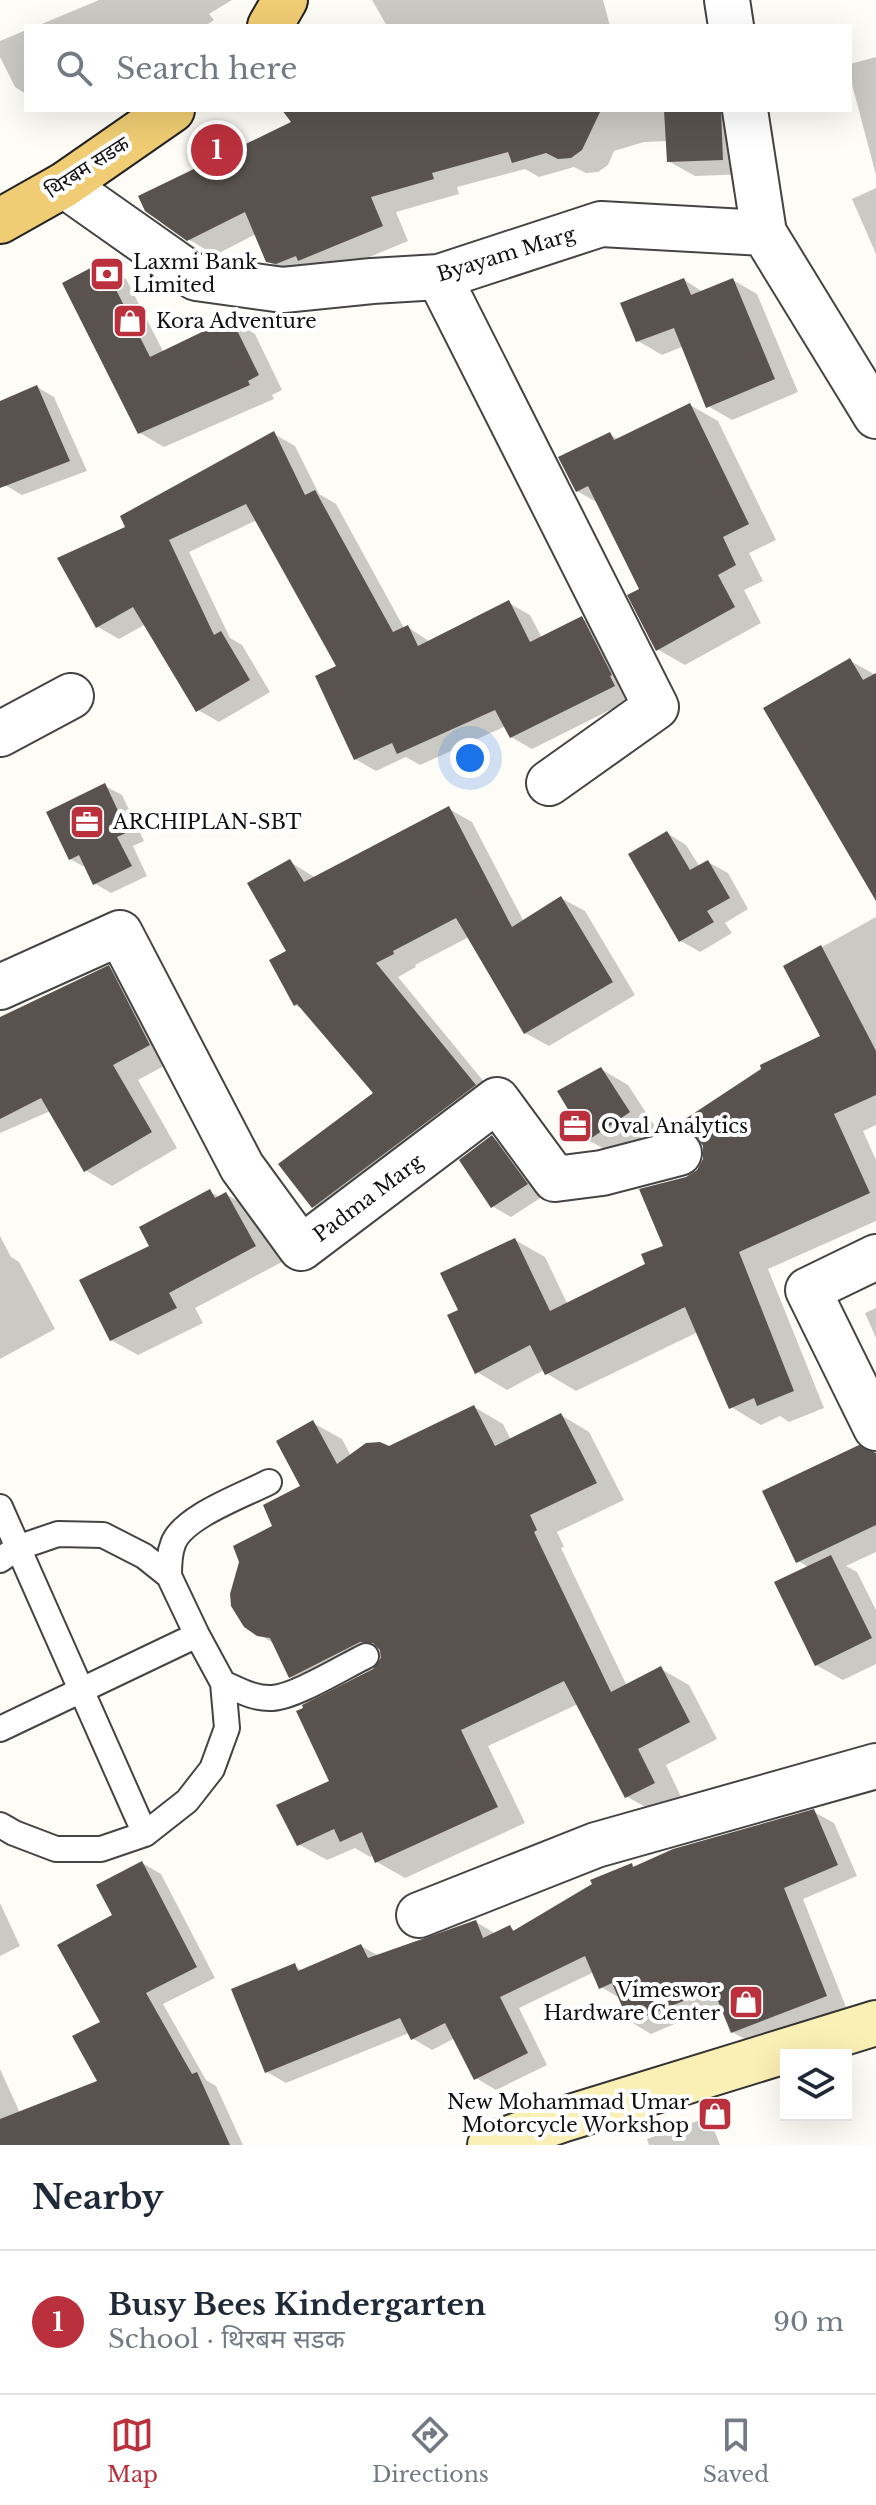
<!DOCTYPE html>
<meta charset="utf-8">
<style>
body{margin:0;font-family:"Libre Baskerville","Noto Sans Devanagari",serif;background:#f6f6f7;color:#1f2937}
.controls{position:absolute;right:24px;bottom:24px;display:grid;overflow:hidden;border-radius:0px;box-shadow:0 8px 32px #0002}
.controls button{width:72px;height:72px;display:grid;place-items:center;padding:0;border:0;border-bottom:2px solid #e0e1e3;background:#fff;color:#1f2937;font:40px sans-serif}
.you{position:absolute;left:470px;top:758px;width:28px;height:28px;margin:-20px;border:6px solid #fff;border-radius:50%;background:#1a73e8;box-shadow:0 0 0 12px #1a73e833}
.badge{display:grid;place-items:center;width:52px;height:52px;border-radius:50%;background:#ba303c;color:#fff;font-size:26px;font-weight:700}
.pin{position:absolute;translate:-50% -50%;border:4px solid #fff;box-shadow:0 2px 8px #0006}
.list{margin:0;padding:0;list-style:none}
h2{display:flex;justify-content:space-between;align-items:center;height:104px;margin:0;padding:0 32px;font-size:34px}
h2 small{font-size:26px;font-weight:400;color:#747a83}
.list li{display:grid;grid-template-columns:52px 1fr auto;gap:24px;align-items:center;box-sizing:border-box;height:144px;padding:0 32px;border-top:2px solid #e0e1e3}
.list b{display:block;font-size:30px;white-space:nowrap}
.list p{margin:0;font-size:26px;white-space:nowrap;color:#747a83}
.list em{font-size:26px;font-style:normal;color:#747a83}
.icon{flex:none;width:44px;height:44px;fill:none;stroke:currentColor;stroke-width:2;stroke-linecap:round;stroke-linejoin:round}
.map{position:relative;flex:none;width:876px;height:2145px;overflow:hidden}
.search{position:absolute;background:#fff;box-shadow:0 8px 32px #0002;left:24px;right:24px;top:24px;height:88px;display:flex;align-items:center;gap:20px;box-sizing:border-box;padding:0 28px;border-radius:0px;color:#747a83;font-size:30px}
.sheet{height:248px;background:#fff}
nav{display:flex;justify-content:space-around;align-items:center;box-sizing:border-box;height:112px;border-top:2px solid #e0e1e3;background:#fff;font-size:22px;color:#747a83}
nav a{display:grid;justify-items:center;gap:4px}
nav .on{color:#ba303c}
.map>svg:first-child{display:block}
.shadow{fill:#0003}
.building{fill:#59524e}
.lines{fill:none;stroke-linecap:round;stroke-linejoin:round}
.service-casing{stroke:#444;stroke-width:28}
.minor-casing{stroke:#444;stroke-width:48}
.secondary-casing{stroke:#333;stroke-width:48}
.primary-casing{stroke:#222;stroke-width:48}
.service{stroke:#fff;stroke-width:24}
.minor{stroke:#fff;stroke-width:44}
.secondary{stroke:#faf0b5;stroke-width:44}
.primary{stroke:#f0cd74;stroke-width:44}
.labels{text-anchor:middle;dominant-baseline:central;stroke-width:8;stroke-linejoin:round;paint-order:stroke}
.street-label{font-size:20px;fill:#111;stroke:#fff}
.poi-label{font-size:20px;fill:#111;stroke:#fff;text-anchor:start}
</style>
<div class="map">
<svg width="876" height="2145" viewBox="0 0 876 2145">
<rect width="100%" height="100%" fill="#fefcf6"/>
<path class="shadow" d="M 99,0 L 232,0 L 209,14 L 214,20 L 205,26 L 37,26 Z
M 372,0 L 603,0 L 610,26 L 387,26 Z
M 26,30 L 26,94 L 15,87 L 0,57 L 0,41 Z
M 876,57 L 876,175 L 850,77 L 850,64 Z
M 285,110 L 746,110 L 749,174 L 695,176 L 668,161 L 668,141 L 644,142 L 614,151 L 608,165 L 598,172 L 586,173 L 574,167 L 539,177 L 525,169 L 457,187 L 459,194 L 396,212 L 408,241 L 326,275 L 294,276 L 267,261 L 256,234 L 215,255 L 188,239 L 294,122 Z
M 876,188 L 876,254 L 852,199 Z
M 102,264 L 126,279 L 164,353 L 231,320 L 255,334 L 282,390 L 272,395 L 274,399 L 164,447 L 140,433 Z
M 684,280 L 703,292 L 733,280 L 757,294 L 798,392 L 732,420 L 708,406 L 684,346 L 662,355 L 638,341 Z
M 37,387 L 54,397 L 87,471 L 22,495 L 5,485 L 0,473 L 0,403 Z
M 690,405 L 718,421 L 776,540 L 749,553 L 763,581 L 744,590 L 761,623 L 685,665 L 657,649 L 641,590 L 598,503 L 577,491 L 610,434 L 619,440 Z
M 274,434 L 295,446 L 319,494 L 336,504 L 404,628 L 408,627 L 430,642 L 509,603 L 530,615 L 542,638 L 582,619 L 603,631 L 634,698 L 532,749 L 511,737 L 506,726 L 420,765 L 406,757 L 376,771 L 355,759 L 339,667 L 257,520 L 189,552 L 230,638 L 242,645 L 270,692 L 219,722 L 198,710 L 146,624 L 119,639 L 98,627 L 127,528 Z
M 850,661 L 876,675 L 876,897 Z
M 105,786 L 122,795 L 144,841 L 133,846 L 147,876 L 111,893 L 94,883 L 88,869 L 70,859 Z
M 449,809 L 472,822 L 524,922 L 561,898 L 585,911 L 635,995 L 549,1046 L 525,1033 L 469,937 L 415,965 L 416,967 L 398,977 L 498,1099 L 337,1220 L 313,1207 L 376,1094 L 305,1010 L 295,1005 L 289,952 L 290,862 L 316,878 Z
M 667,833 L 686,845 L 700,867 L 708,862 L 728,873 L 748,909 L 725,923 L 732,933 L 700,952 L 681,941 Z
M 876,917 L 876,1125 L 863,1131 L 876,1160 L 876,1221 L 768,1269 L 824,1408 L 789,1422 L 780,1416 L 761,1425 L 731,1407 L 698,1332 L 576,1391 L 546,1373 L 544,1370 L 507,1390 L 477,1372 L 461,1311 L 515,1240 L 545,1257 L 568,1305 L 648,1265 L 665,1247 L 687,1179 L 699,1172 L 705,1159 L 705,1146 L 674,1129 L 764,1069 L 823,1037 L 786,967 Z
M 109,968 L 135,983 L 175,1060 L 138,1080 L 177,1148 L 112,1186 L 85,1170 L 55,1109 L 0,1133 L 0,1035 Z
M 601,1069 L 628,1085 L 656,1128 L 615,1155 L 588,1140 Z
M 492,1138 L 510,1148 L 545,1195 L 511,1217 L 492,1206 Z
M 210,1192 L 220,1197 L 226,1194 L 253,1210 L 282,1262 L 195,1308 L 203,1323 L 138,1355 L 111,1340 L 152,1246 Z
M 0,1236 L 11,1257 L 19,1262 L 55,1329 L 0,1359 Z
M 876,1308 L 876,1338 L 865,1313 Z
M 474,1407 L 503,1424 L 511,1440 L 561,1415 L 589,1432 L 624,1500 L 557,1532 L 564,1547 L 561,1548 L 627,1686 L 661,1669 L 689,1685 L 717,1739 L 666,1765 L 682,1799 L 654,1812 L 626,1796 L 578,1704 L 488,1746 L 525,1823 L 405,1878 L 377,1862 L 374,1855 L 370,1857 L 355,1848 L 327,1860 L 298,1844 L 332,1782 L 380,1662 L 319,1693 L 290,1677 L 275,1644 L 258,1634 L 275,1527 L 303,1487 L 313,1423 L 342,1439 L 351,1456 L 389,1449 Z
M 876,1455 L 876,1552 L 846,1566 L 857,1572 L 876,1610 L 876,1664 L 843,1680 L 816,1665 L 808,1567 L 798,1561 Z
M 814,1812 L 834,1823 L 857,1876 L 803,1899 L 846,2007 L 752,2043 L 732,2032 L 721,2004 L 651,2034 L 631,2022 L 620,1998 L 601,1987 L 594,1972 L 519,2008 L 547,2065 L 496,2090 L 476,2078 L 455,2038 L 432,2050 L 412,2038 L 409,2033 L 286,2083 L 267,2072 L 294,1966 L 303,1971 L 361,1946 L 379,1956 L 476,1922 L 496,1934 L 510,1927 L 516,1931 L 631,1865 L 636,1868 Z
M 142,1863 L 161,1874 L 215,1978 L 163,2004 L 206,2080 L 216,2086 L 243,2145 L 0,2145 L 0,2069 L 20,2113 L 100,2082 L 102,2022 L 115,1916 Z
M 0,1903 L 20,1946 L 0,1956 Z
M 697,2121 L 715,2132 L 720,2145 L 649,2145 L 647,2139 Z"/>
<path class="building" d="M 282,110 L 601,110 L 582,150 L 571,158 L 558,159 L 546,153 L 512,163 L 508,152 L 432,173 L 434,179 L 371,197 L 383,226 L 298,261 L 296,256 L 276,264 L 266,262 L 245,212 L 187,241 L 145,211 L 138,196 L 291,122 Z
M 664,110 L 721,110 L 723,160 L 667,162 Z
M 102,262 L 150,357 L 231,318 L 259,375 L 248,381 L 250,385 L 138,434 L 62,283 Z
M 684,278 L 691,295 L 733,278 L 775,379 L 706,408 L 674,328 L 636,342 L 620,303 Z
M 37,385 L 70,461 L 0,488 L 0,401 Z
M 690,403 L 749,524 L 723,537 L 736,565 L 718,575 L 735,607 L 656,651 L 627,595 L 639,589 L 588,486 L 576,492 L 558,457 L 610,432 L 614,440 Z
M 274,431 L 305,495 L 315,490 L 393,632 L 408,625 L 418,646 L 509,600 L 530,642 L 582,616 L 612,675 L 610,676 L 615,686 L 510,738 L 495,710 L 397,754 L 392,743 L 354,760 L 315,676 L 336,666 L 246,504 L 169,540 L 214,635 L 221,631 L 250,680 L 196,712 L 133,607 L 96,628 L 57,558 L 125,527 L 120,516 Z
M 850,658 L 863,680 L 876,673 L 876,901 L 763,708 Z
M 105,783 L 128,832 L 117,837 L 132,866 L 93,885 L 79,855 L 69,860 L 46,812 Z
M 449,806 L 512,927 L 561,896 L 613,982 L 524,1034 L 456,918 L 393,951 L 394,954 L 376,963 L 476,1085 L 312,1208 L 278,1164 L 373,1093 L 297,1004 L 294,1006 L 269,960 L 286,951 L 247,883 L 290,859 L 304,882 Z
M 667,831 L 690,870 L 708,860 L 730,898 L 707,911 L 714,922 L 679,942 L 628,854 Z
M 821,945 L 876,1051 L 876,1095 L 834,1114 L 870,1193 L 739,1252 L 794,1391 L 757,1406 L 754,1398 L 729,1409 L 685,1307 L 545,1375 L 530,1345 L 475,1374 L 447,1315 L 458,1310 L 440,1273 L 515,1238 L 550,1311 L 645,1264 L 641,1254 L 663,1246 L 639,1189 L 686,1177 L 697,1170 L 703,1159 L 703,1146 L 696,1135 L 685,1129 L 670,1129 L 761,1069 L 760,1065 L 820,1036 L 783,966 Z
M 109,965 L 150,1045 L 113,1065 L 152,1132 L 84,1172 L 41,1098 L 0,1119 L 0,1017 Z
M 601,1067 L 630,1112 L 587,1141 L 557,1091 Z
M 492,1135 L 528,1184 L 491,1208 L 459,1160 Z
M 210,1189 L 215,1198 L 226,1192 L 256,1246 L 169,1293 L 177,1308 L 110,1341 L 79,1280 L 149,1246 L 139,1227 Z
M 474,1405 L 495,1446 L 561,1413 L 597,1483 L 530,1515 L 537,1530 L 534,1532 L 611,1692 L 661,1666 L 690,1722 L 638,1749 L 655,1783 L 625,1798 L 564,1681 L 461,1730 L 498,1807 L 375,1863 L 362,1832 L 340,1842 L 334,1829 L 297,1846 L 276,1805 L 329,1781 L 296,1711 L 303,1708 L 302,1705 L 373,1669 L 381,1658 L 380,1650 L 373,1643 L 360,1642 L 289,1678 L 270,1638 L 257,1636 L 244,1627 L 231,1606 L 230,1594 L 239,1562 L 233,1546 L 272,1526 L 263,1505 L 300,1486 L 276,1441 L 313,1420 L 337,1464 L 366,1443 L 380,1442 L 389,1446 Z
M 859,1445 L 876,1453 L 876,1525 L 796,1563 L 762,1491 Z
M 831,1555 L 872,1638 L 815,1666 L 774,1582 Z
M 814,1809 L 838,1865 L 784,1888 L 827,1996 L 731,2033 L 713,1989 L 629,2023 L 612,1983 L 599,1989 L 585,1956 L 500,1997 L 528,2053 L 474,2080 L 445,2023 L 411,2040 L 400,2018 L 265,2073 L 231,1989 L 295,1963 L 298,1971 L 361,1944 L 368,1958 L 476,1920 L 483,1938 L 510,1925 L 513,1931 L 592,1884 L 590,1880 L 632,1863 L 633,1867 L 673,1849 Z
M 142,1861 L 197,1967 L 146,1993 L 192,2074 L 197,2072 L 230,2145 L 0,2145 L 0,2119 L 97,2081 L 72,2036 L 100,2022 L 57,1945 L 112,1915 L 96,1885 Z"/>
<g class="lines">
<g class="service-casing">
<path id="service" d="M 0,1507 L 145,1834
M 0,1560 L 17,1548 L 58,1534 L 103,1535 L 144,1556 L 169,1576 L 197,1635 L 223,1683 L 227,1728 L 212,1769 L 187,1801 L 145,1834 L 101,1849 L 56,1849 L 14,1833 L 0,1825
M 169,1576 C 169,1565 169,1554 173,1544 C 182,1517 244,1495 269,1482
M 223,1683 C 239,1690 254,1699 272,1698 C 295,1697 343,1667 366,1656
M 0,1729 L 197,1635"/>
</g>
<g class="minor-casing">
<path id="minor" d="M 727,0 L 731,26
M 745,110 L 764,233
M 64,185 L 196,278 L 283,290 L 372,281 L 439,277 L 601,224 L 764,233 L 876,416
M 439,277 L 656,707 L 549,783
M 0,734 L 71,696
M 0,987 L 120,933 L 242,1167 L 301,1248 L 497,1100 L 555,1179 L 602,1173 L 679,1153
M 876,1257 L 808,1290 L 876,1428
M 419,1915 L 596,1845 L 876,1766"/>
</g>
<g class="secondary-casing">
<path id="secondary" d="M 490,2145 L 561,2120 L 876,2023"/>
</g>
<g class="primary-casing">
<path id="primary" d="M 270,26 L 285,0
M 0,221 L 64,185 L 172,110"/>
</g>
<use href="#service" class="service"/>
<use href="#minor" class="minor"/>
<use href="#secondary" class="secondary"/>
<use href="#primary" class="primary"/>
</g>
<defs>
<g id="bank-square" transform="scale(1.8)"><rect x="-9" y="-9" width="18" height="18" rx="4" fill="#ba303c" stroke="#fff"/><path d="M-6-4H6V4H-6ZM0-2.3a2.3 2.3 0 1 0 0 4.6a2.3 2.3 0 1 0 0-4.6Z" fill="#fff"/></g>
<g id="shop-square" transform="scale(1.8)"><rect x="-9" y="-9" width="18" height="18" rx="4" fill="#ba303c" stroke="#fff"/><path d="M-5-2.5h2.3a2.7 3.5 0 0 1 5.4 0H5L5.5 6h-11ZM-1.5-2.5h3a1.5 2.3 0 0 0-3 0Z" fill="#fff"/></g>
<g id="office-square" transform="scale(1.8)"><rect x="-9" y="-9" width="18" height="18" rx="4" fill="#ba303c" stroke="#fff"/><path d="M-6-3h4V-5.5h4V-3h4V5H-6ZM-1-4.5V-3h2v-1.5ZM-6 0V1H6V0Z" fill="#fff"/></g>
</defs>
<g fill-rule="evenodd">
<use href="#bank-square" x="107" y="274"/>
<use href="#shop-square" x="130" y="321"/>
<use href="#office-square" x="87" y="822"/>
<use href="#office-square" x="575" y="1126"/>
<use href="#shop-square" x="746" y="2002"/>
<use href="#shop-square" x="715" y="2114"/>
</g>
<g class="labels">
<g class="street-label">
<text transform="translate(87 167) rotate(-33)">थिरबम सडक</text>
<text transform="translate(506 254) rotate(-17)">Byayam Marg</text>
<text transform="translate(368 1198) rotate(-37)">Padma Marg</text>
</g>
<g class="poi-label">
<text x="133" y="262">Laxmi Bank<tspan x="133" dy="23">Limited</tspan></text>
<text x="156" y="321">Kora Adventure</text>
<text x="113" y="822">ARCHIPLAN-SBT</text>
<text x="601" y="1126">Oval Analytics</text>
<text x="720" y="1990" text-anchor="end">Vimeswor<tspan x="720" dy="23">Hardware Center</tspan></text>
<text x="689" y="2102" text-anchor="end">New Mohammad Umar<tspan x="689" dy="23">Motorcycle Workshop</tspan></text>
</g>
</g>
</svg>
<div class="controls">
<button><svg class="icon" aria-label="layers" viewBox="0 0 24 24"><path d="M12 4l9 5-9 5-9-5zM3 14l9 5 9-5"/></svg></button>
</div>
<div class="you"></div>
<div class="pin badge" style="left:217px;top:150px">1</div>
<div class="search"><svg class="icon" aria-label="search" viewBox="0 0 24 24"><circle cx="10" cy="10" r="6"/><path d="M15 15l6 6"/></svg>Search here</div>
</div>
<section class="sheet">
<h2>Nearby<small></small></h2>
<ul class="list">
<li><span class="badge">1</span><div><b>Busy Bees Kindergarten</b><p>School · थिरबम सडक</p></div><em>90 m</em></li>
</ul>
</section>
<nav>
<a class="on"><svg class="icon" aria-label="map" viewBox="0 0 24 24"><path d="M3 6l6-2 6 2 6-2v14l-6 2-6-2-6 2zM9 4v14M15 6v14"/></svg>Map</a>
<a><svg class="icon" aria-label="directions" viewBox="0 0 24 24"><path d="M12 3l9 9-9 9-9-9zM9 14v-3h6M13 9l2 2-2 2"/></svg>Directions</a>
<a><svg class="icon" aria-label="saved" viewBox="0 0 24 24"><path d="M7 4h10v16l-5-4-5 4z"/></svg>Saved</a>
</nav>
